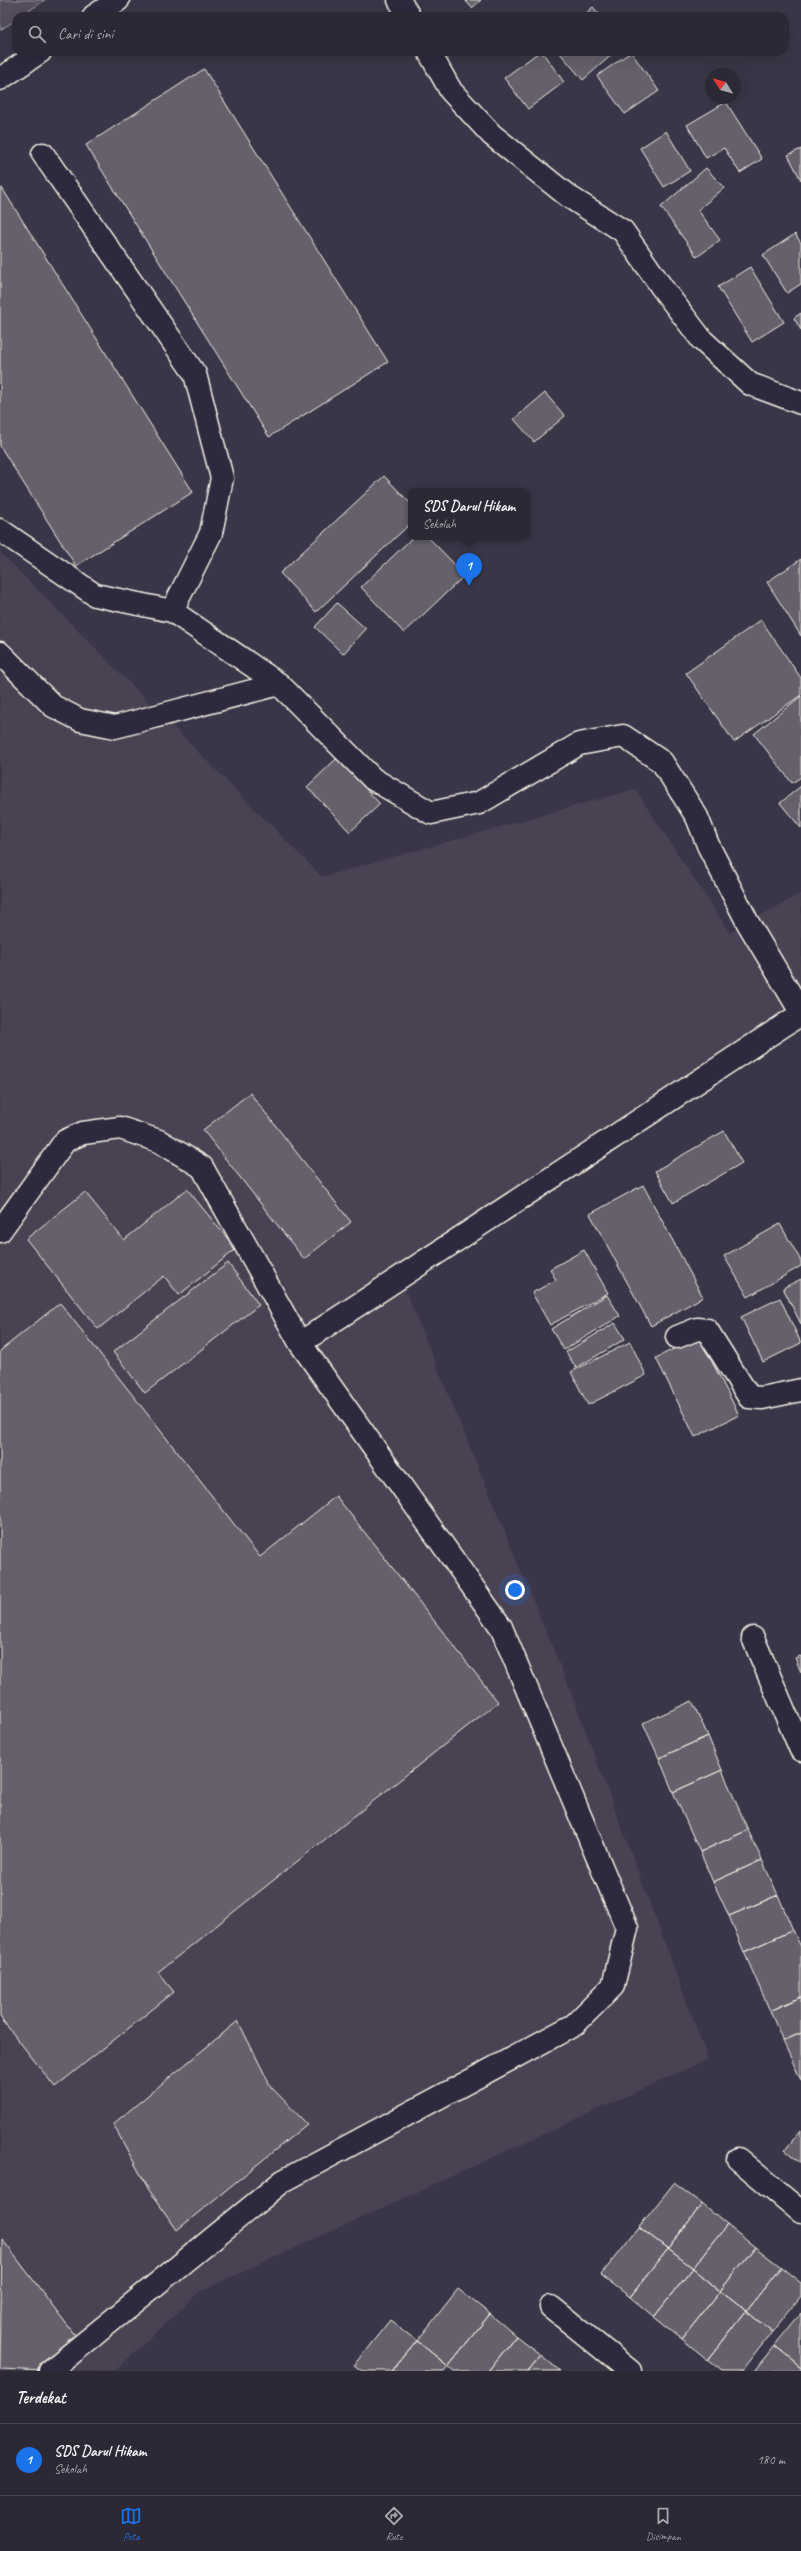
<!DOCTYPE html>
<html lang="id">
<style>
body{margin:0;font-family:Caveat,sans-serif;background:#34303d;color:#f1f3f6}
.compass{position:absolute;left:705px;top:68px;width:36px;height:36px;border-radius:50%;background:#2c2835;box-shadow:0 4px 16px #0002;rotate:307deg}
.you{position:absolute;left:515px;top:1590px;width:14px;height:14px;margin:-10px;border:3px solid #fff;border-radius:50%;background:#1a73e8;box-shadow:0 0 0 6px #1a73e833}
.badge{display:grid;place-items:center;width:26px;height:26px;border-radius:50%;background:#1a73e8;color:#fff;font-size:13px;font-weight:700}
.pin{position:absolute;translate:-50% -33px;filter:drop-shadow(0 1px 2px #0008)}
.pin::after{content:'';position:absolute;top:21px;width:14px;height:12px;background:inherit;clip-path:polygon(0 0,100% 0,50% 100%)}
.popup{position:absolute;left:408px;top:488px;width:122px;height:52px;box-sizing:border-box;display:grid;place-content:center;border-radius:8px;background:#2c2835;filter:drop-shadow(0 1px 3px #0005);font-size:13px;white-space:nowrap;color:#a6a6ad}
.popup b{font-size:15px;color:#f1f3f6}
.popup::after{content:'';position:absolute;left:50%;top:100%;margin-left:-8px;border:8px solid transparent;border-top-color:#2c2835}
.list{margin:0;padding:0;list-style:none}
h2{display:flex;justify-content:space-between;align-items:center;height:52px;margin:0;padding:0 16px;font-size:17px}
h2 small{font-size:13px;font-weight:400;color:#a6a6ad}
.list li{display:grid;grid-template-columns:26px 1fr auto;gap:12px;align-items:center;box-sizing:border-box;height:72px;padding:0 16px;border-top:1px solid #484450}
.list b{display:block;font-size:15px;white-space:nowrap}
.list p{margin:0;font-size:13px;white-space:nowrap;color:#a6a6ad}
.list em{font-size:13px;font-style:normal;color:#a6a6ad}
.icon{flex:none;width:22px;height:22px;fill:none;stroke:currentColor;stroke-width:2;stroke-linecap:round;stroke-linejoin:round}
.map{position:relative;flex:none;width:801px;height:2371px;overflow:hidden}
.search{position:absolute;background:#2c2835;box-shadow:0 4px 16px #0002;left:12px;right:12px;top:12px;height:44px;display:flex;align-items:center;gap:10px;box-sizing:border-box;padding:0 14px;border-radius:12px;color:#a6a6ad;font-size:15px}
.sheet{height:124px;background:#2c2835}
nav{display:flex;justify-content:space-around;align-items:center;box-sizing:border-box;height:56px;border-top:1px solid #484450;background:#2c2835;font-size:11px;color:#a6a6ad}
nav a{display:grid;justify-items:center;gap:2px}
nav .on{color:#1a73e8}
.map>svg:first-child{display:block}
.built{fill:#484352}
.green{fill:#534e5c;stroke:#a4a0a2}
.building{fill:#65616c;stroke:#f4f1e8}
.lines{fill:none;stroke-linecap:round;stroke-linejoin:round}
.minor-casing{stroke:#f4f1e8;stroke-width:25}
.minor{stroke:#2f2a3d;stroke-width:22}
</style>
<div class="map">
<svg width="801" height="2371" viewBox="0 0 801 2371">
<rect width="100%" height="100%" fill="#3b3647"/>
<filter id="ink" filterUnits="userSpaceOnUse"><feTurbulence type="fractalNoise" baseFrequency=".025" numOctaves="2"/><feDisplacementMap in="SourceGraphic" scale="8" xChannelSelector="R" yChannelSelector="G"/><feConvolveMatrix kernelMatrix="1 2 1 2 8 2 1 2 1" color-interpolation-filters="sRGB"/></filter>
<g filter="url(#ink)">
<path class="built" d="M 0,552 L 322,877 L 635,789 L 730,933 L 801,893 L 801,1025 L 405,1289 L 574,1700 L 708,2059 L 199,2292 L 115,2371 L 0,2371 Z"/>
<path class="green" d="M 0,0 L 45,0 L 21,16 L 16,16 L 16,20 L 0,30 Z"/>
<path class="building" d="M 465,0 L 481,0 L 472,8 Z
M 593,7 L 601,16 L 583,16 Z
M 539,52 L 542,52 L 564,82 L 528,109 L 504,78 Z
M 559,52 L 615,52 L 583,80 Z
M 631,52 L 659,91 L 625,114 L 597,76 Z
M 204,69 L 388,362 L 269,437 L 86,145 Z
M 726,102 L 762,159 L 740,173 L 724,148 L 706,158 L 687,125 Z
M 666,131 L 690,171 L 664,187 L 640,148 Z
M 801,149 L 801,180 L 788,155 Z
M 706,168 L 724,188 L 698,210 L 720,240 L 697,257 L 661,207 Z
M 2,188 L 193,492 L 76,566 L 0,446 L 0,189 Z
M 795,234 L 801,243 L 801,284 L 787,293 L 763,255 Z
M 750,267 L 784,322 L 752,342 L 718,287 Z
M 801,313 L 801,330 L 794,318 Z
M 545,393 L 565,416 L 534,442 L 514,419 Z
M 384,476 L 411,504 L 411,523 L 316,612 L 280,573 Z
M 413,537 L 428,537 L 465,575 L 404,633 L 361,587 Z
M 801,559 L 801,636 L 767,582 Z
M 337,603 L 366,629 L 343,654 L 315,627 Z
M 761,620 L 801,678 L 801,695 L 734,742 L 686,673 Z
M 801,696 L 801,777 L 792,783 L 754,734 Z
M 337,758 L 380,804 L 350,832 L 307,787 Z
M 801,786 L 801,828 L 780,803 Z
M 250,1093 L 351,1222 L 304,1259 L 203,1130 Z
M 724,1131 L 742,1163 L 673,1203 L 655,1171 Z
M 643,1185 L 703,1297 L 651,1326 L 590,1214 Z
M 187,1189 L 236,1249 L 179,1295 L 164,1276 L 98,1329 L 26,1239 L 85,1192 L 124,1240 Z
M 780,1224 L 801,1261 L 801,1266 L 748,1297 L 724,1256 Z
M 584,1250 L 608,1293 L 550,1325 L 532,1293 L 556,1280 L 550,1269 Z
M 228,1263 L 259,1305 L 145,1393 L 113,1352 Z
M 801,1279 L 801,1324 L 783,1288 Z
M 607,1295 L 620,1316 L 564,1350 L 551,1329 Z
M 780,1298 L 801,1343 L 763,1362 L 741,1317 Z
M 60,1303 L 260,1557 L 336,1496 L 498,1702 L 158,1972 L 174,1992 L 55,2087 L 0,2017 L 0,1351 Z
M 615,1323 L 625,1339 L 576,1368 L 566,1352 Z
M 699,1336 L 739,1415 L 695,1437 L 656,1358 Z
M 630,1342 L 646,1375 L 588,1405 L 571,1372 Z
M 801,1656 L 801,1672 L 795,1658 Z
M 692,1701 L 708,1736 L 659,1758 L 643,1723 Z
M 708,1736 L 722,1770 L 673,1792 L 659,1758 Z
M 722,1770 L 748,1830 L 700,1852 L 673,1792 Z
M 748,1830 L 762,1860 L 713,1882 L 700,1852 Z
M 762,1860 L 778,1895 L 729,1916 L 713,1882 Z
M 778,1895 L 793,1930 L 744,1952 L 729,1916 Z
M 793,1930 L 801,1947 L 801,1997 L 770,2011 L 744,1952 Z
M 801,1997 L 801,2033 L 783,2041 L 770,2011 Z
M 238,2021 L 271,2087 L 307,2124 L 177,2230 L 149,2190 L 113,2124 Z
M 801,2033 L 801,2080 L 783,2041 Z
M 801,2130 L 801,2163 L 785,2150 Z
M 674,2183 L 702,2204 L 668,2249 L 639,2227 Z
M 702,2204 L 727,2225 L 693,2268 L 668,2249 Z
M 727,2225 L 755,2247 L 720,2291 L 693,2268 Z
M 639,2227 L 668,2249 L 630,2297 L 601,2275 Z
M 2,2239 L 81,2343 L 45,2371 L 0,2369 Z
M 755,2247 L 781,2267 L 746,2311 L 720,2291 Z
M 668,2249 L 693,2268 L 654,2317 L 630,2297 Z
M 781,2267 L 801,2283 L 801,2296 L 772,2332 L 746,2311 Z
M 693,2268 L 720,2291 L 682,2339 L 654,2317 Z
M 458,2289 L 490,2314 L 448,2366 L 417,2341 Z
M 720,2291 L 746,2311 L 708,2360 L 682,2339 Z
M 746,2311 L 772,2332 L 742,2371 L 722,2371 L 708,2360 Z
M 801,2313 L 801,2368 L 774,2346 Z
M 490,2314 L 516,2336 L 488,2371 L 454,2371 L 448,2366 Z
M 390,2320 L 417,2341 L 392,2371 L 362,2371 L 354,2365 Z
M 516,2336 L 541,2355 L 528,2371 L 488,2371 Z
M 417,2341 L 448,2366 L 444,2371 L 392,2371 Z
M 774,2346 L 801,2368 L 801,2371 L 754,2371 Z
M 541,2355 L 560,2371 L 528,2371 Z"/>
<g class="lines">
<g class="minor-casing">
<path id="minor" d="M 399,0 L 409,16
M 94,16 L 118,0
M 429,52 L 451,91 L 492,135 L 568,196 L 623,231 L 663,289 L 702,340 L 750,384 L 801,403
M 0,79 L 40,52
M 43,154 L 195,374 L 222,478 L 211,533 L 172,611
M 0,530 L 95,595 L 172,611 L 279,684 L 373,779 L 431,813 L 479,803 L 579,744 L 623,736 L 662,762 L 697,817 L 708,845 L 748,923 L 801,1012
M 0,653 L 53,706 L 80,720 L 115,727 L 279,684
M 0,1231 L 65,1141 L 83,1133 L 120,1128 L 159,1141 L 202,1167 L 300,1343 L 501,1627 L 627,1928 L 613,1986 L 574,2025 L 283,2181 L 50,2371
M 677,1337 L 697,1329 L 707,1330 L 749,1397 L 762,1398 L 801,1390
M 300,1343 L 801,1014
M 753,1638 L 801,1750
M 738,2159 L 801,2212
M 551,2307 L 630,2371"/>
</g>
<use href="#minor" class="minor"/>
</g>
</g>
</svg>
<svg class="compass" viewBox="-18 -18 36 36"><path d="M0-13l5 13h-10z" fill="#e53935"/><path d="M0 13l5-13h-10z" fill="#a6a6ad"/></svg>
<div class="you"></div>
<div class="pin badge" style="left:469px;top:586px">1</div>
<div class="popup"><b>SDS Darul Hikam</b>Sekolah</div>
<div class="search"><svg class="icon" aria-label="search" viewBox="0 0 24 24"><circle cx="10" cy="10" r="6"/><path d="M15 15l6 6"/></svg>Cari di sini</div>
</div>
<section class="sheet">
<h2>Terdekat<small></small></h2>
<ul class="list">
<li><span class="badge">1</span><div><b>SDS Darul Hikam</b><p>Sekolah</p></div><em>180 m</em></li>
</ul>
</section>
<nav>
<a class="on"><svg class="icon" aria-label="map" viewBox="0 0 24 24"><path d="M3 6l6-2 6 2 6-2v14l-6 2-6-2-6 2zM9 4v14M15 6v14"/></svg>Peta</a>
<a><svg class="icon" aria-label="directions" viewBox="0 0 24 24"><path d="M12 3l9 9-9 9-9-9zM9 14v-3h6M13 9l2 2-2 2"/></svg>Rute</a>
<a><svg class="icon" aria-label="saved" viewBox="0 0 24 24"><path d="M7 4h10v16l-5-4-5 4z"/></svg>Disimpan</a>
</nav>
